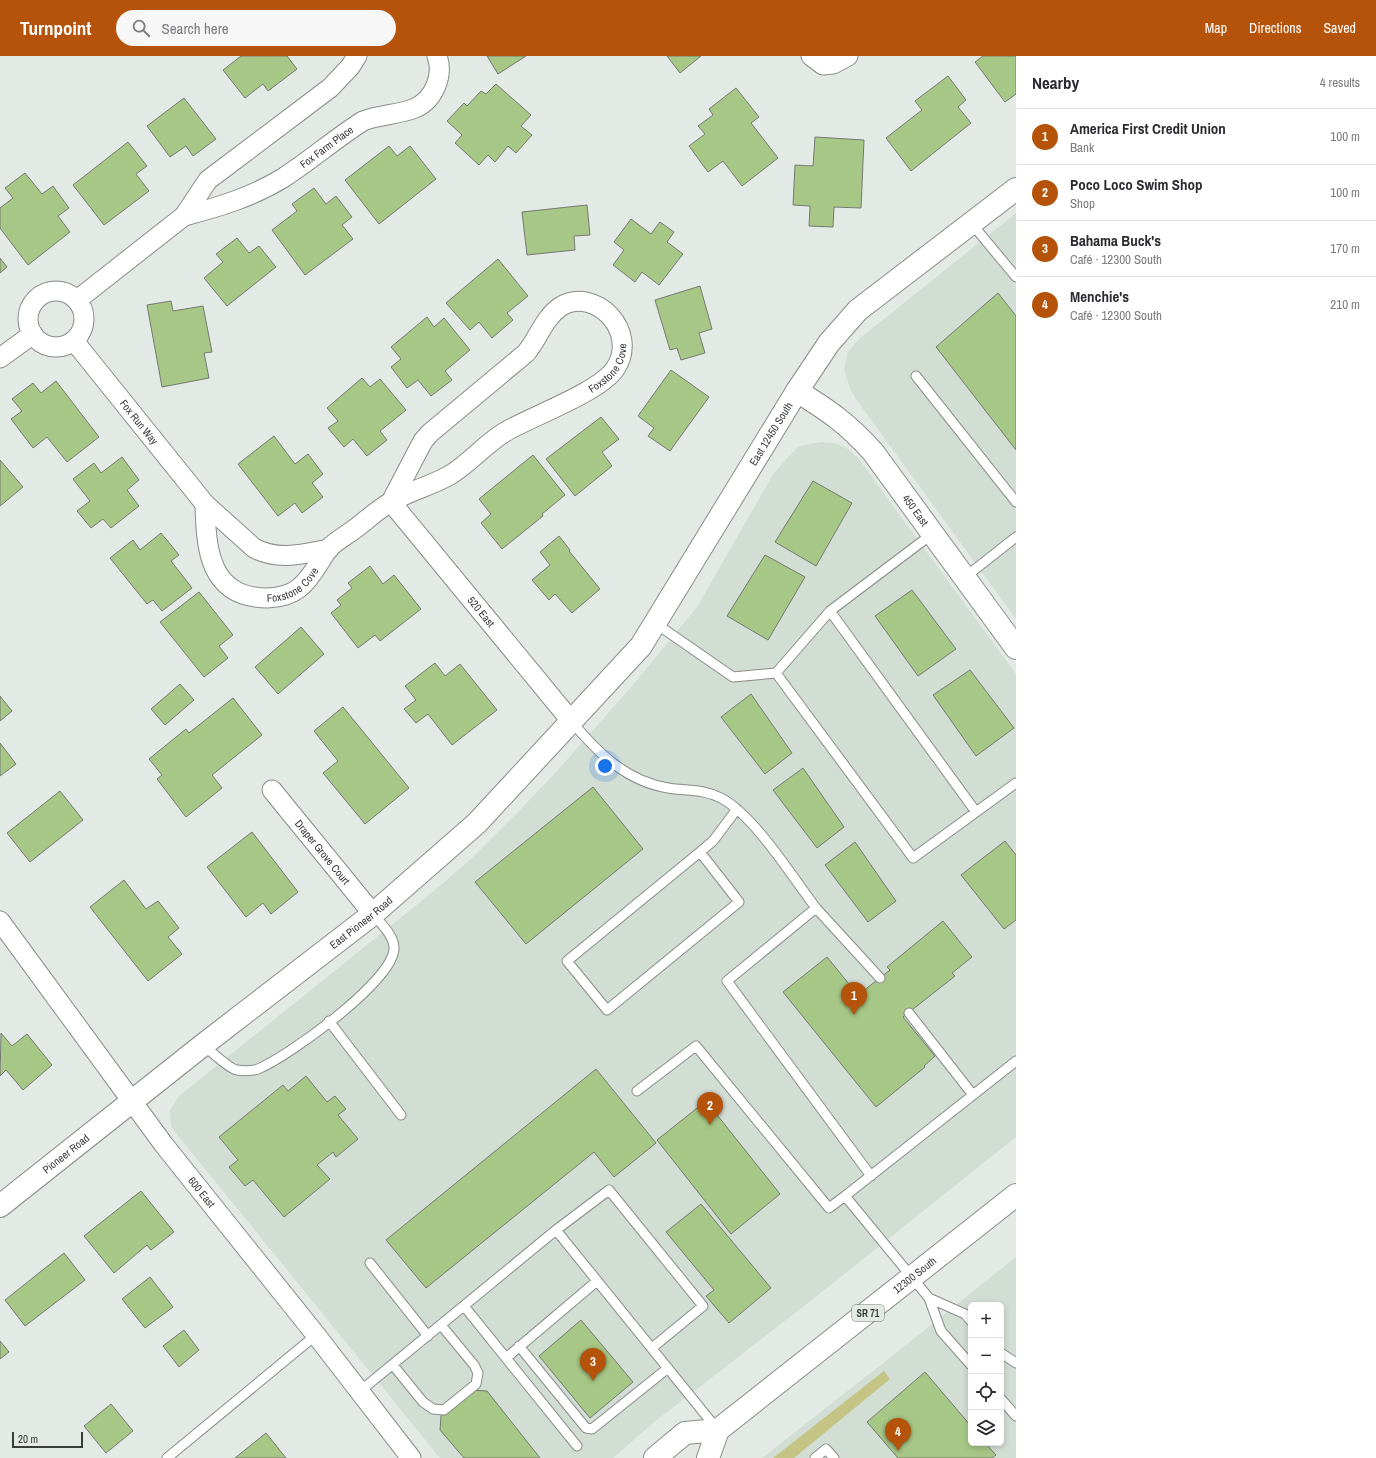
<!DOCTYPE html>
<meta charset="utf-8">
<style>
body{margin:0;font-family:"Archivo Narrow",sans-serif;background:#f7f7f7;color:#2b2b33}
.controls{position:absolute;right:12px;bottom:12px;display:grid;overflow:hidden;border-radius:6px;box-shadow:0 2px 6px #0003}
.controls button{width:36px;height:36px;display:grid;place-items:center;padding:0;border:0;border-bottom:1px solid #e1e1e2;background:#fff;color:#2b2b33;font:20px sans-serif}
.scale{position:absolute;left:12px;bottom:10px;width:71px;box-sizing:border-box;padding-left:4px;border:2px solid #3a3c3a;border-top:0;font-size:11px;line-height:14px;white-space:nowrap;color:#3a3c3a;-webkit-text-stroke:3px #e3e9e4;paint-order:stroke}
.you{position:absolute;left:605px;top:710px;width:14px;height:14px;margin:-10px;border:3px solid #fff;border-radius:50%;background:#1a73e8;box-shadow:0 0 0 6px #1a73e833}
.badge{display:grid;place-items:center;width:26px;height:26px;border-radius:50%;background:#b45309;color:#fff;font-size:13px;font-weight:700}
.pin{position:absolute;translate:-50% -33px;filter:drop-shadow(0 1px 2px #0008)}
.pin::after{content:'';position:absolute;top:21px;width:14px;height:12px;background:inherit;clip-path:polygon(0 0,100% 0,50% 100%)}
.list{margin:0;padding:0;list-style:none}
h2{display:flex;justify-content:space-between;align-items:center;height:52px;margin:0;padding:0 16px;font-size:17px}
h2 small{font-size:13px;font-weight:400;color:#7c7c81}
.list li{display:grid;grid-template-columns:26px 1fr auto;gap:12px;align-items:center;box-sizing:border-box;height:56px;padding:0 16px;border-top:1px solid #e1e1e2}
.list b{display:block;font-size:15px;white-space:nowrap}
.list p{margin:0;font-size:13px;white-space:nowrap;color:#7c7c81}
.list em{font-size:13px;font-style:normal;color:#7c7c81}
.icon{flex:none;width:22px;height:22px;fill:none;stroke:currentColor;stroke-width:2;stroke-linecap:round;stroke-linejoin:round}
.map{position:relative;flex:none;width:1016px;height:1402px;overflow:hidden}
header{display:flex;align-items:center;gap:24px;box-sizing:border-box;height:56px;padding:0 20px;background:#b45309;color:#fff}
header strong{font-size:19px}
nav{display:flex;gap:22px;margin-inline-start:auto;font-size:14px}
.search{width:280px;height:36px;background:#f7f7f7;display:flex;align-items:center;gap:10px;box-sizing:border-box;padding:0 14px;border-radius:22px;color:#7c7c81;font-size:15px}
main{display:flex}
aside{flex:1;background:#fff}
.map>svg:first-child{display:block}
.built{fill:#d2ddd4;fill-rule:evenodd}
.green{fill:#c4c484}
.building{fill:#a7c786;stroke:#767973}
.lines{fill:none;stroke-linecap:round;stroke-linejoin:round}
.service-casing{stroke:#888d89;stroke-width:11}
.minor-casing{stroke:#888d89;stroke-width:21}
.tertiary-casing{stroke:#888d89;stroke-width:24}
.primary-casing{stroke:#888d89;stroke-width:24}
.service{stroke:#fff;stroke-width:9}
.minor{stroke:#fff;stroke-width:19}
.tertiary{stroke:#fff;stroke-width:22}
.primary{stroke:#fff;stroke-width:22}
.labels{text-anchor:middle;dominant-baseline:central;stroke-width:3;stroke-linejoin:round;paint-order:stroke}
.shield{fill:#e3e9e4;stroke:#6d706d;stroke-width:1}
.shield-label{font-size:10px;font-weight:bold;fill:#3a3c3a}
.street-label{font-size:11px;fill:#3a3c3a;stroke:#e3e9e4}
</style>
<header>
<strong>Turnpoint</strong>
<div class="search"><svg class="icon" aria-label="search" viewBox="0 0 24 24"><circle cx="10" cy="10" r="6"/><path d="M15 15l6 6"/></svg>Search here</div>
<nav><a>Map</a><a>Directions</a><a>Saved</a></nav>
</header>
<main>
<div class="map">
<svg width="1016" height="1402" viewBox="0 0 1016 1402">
<rect width="100%" height="100%" fill="#e3e9e4"/>
<path class="built" d="M 1016,157 L 1016,563 L 856,343 L 850,332 L 844,314 L 848,296 L 859,283 Z
M 821,386 L 835,387 L 848,393 L 858,402 L 1016,618 L 1016,1081 L 827,1232 L 653,1367 L 613,1402 L 440,1402 L 175,1076 L 171,1069 L 170,1054 L 179,1040 L 434,835 L 472,802 L 518,756 L 558,714 L 632,630 L 697,551 L 774,417 L 792,397 L 800,390 Z
M 1016,1201 L 1016,1402 L 762,1402 L 896,1297 ZM 971,1249 L 1001,1249 L 1001,1387 L 971,1387 Z"/>
<path class="green" d="M 884,1315 L 890,1323 L 794,1402 L 773,1402 Z"/>
<path class="building" d="M 241,0 L 287,0 L 297,13 L 268,35 L 263,28 L 245,42 L 223,14 Z
M 487,0 L 526,0 L 498,18 Z
M 667,0 L 701,0 L 680,17 Z
M 983,0 L 1016,0 L 1016,38 L 1005,46 L 975,6 Z
M 948,20 L 966,44 L 958,51 L 971,67 L 911,115 L 886,82 L 922,54 L 915,45 Z
M 496,28 L 531,59 L 521,70 L 532,79 L 516,97 L 508,90 L 495,106 L 488,99 L 479,109 L 455,87 L 462,79 L 447,65 L 464,47 L 467,50 L 481,35 L 486,38 Z
M 736,32 L 759,61 L 751,67 L 778,102 L 742,130 L 723,105 L 708,116 L 689,90 L 705,78 L 698,70 L 713,59 L 709,53 Z
M 184,42 L 216,83 L 193,100 L 186,90 L 170,101 L 147,70 Z
M 815,81 L 864,84 L 861,152 L 834,151 L 833,171 L 809,170 L 810,150 L 793,149 L 795,109 L 813,110 Z
M 128,86 L 147,110 L 136,118 L 149,135 L 104,169 L 73,129 Z
M 389,90 L 397,100 L 410,90 L 436,123 L 379,168 L 345,124 Z
M 25,117 L 42,138 L 53,130 L 69,152 L 58,160 L 70,176 L 28,209 L 0,172 L 0,152 L 13,142 L 5,132 Z
M 314,132 L 326,148 L 336,140 L 352,161 L 342,169 L 353,183 L 305,219 L 272,174 L 297,155 L 292,148 Z
M 587,149 L 590,179 L 574,180 L 575,194 L 527,199 L 522,156 Z
M 631,163 L 651,178 L 660,166 L 674,176 L 667,186 L 683,198 L 659,229 L 642,216 L 635,226 L 613,209 L 624,194 L 614,186 Z
M 237,182 L 249,197 L 259,190 L 276,211 L 227,250 L 204,222 L 223,206 L 216,198 Z
M 0,202 L 7,211 L 0,217 Z
M 498,203 L 528,240 L 507,257 L 513,264 L 492,282 L 479,266 L 470,274 L 446,247 Z
M 700,230 L 712,273 L 699,277 L 705,297 L 681,304 L 677,292 L 670,294 L 655,244 Z
M 998,237 L 1016,260 L 1016,394 L 936,291 Z
M 171,245 L 173,255 L 203,250 L 212,296 L 204,297 L 209,322 L 162,331 L 147,249 Z
M 427,261 L 434,271 L 444,262 L 470,294 L 445,315 L 452,324 L 431,340 L 418,324 L 407,332 L 391,311 L 401,303 L 391,291 Z
M 671,314 L 709,341 L 670,395 L 648,380 L 654,372 L 638,360 Z
M 362,322 L 370,331 L 380,323 L 406,354 L 380,375 L 387,384 L 367,400 L 353,383 L 344,391 L 328,372 L 338,365 L 327,352 Z
M 56,325 L 99,381 L 67,406 L 47,381 L 33,392 L 11,363 L 22,355 L 12,343 L 33,327 L 41,337 Z
M 601,361 L 619,383 L 602,396 L 612,410 L 575,440 L 546,403 Z
M 274,380 L 295,408 L 308,398 L 323,418 L 312,427 L 323,441 L 302,457 L 295,447 L 278,460 L 238,408 Z
M 533,399 L 565,439 L 542,458 L 543,460 L 502,493 L 481,467 L 491,458 L 479,443 Z
M 122,401 L 139,424 L 127,434 L 139,450 L 111,472 L 103,463 L 91,472 L 77,455 L 90,445 L 73,423 L 94,407 L 101,417 Z
M 0,404 L 23,431 L 0,450 Z
M 813,425 L 852,447 L 816,510 L 775,486 Z
M 161,477 L 179,499 L 171,505 L 192,532 L 162,555 L 153,544 L 147,548 L 110,502 L 133,484 L 140,494 Z
M 559,480 L 570,494 L 569,495 L 600,533 L 572,557 L 555,538 L 549,544 L 532,524 L 550,509 L 540,496 Z
M 765,499 L 805,521 L 768,584 L 727,560 Z
M 370,510 L 383,528 L 394,519 L 421,553 L 380,585 L 375,579 L 358,592 L 331,557 L 341,549 L 337,544 L 352,532 L 348,527 Z
M 912,534 L 956,593 L 918,620 L 875,560 Z
M 199,536 L 233,579 L 219,590 L 228,602 L 204,621 L 160,566 Z
M 301,571 L 324,598 L 278,638 L 255,611 Z
M 435,607 L 445,620 L 460,608 L 497,654 L 452,689 L 428,658 L 416,667 L 404,653 L 416,644 L 405,630 Z
M 970,614 L 1014,672 L 976,700 L 933,639 Z
M 180,628 L 194,644 L 165,669 L 151,653 Z
M 751,638 L 792,697 L 765,718 L 721,661 Z
M 0,640 L 12,655 L 0,665 Z
M 233,642 L 262,679 L 212,719 L 222,732 L 186,761 L 157,723 L 162,719 L 149,703 L 186,673 L 189,677 Z
M 343,651 L 409,732 L 365,768 L 323,717 L 338,705 L 314,675 Z
M 0,687 L 16,708 L 0,720 Z
M 803,712 L 844,771 L 817,792 L 773,734 Z
M 593,731 L 643,793 L 526,888 L 475,826 Z
M 60,735 L 83,764 L 30,806 L 7,777 Z
M 252,776 L 298,836 L 271,858 L 263,847 L 246,861 L 207,811 Z
M 1005,785 L 1016,799 L 1016,864 L 1004,873 L 961,819 Z
M 855,786 L 896,845 L 868,866 L 825,809 Z
M 124,824 L 146,853 L 158,845 L 179,872 L 168,881 L 182,898 L 148,925 L 90,851 Z
M 943,865 L 972,901 L 952,917 L 955,920 L 903,961 L 935,1000 L 924,1010 L 925,1011 L 876,1051 L 783,936 L 827,901 L 858,939 L 890,914 L 887,911 Z
M 1,977 L 12,990 L 27,978 L 52,1009 L 23,1034 L 6,1014 L 0,1020 Z
M 596,1013 L 656,1087 L 614,1121 L 594,1096 L 426,1232 L 386,1184 Z
M 306,1020 L 327,1046 L 335,1040 L 346,1053 L 338,1059 L 358,1083 L 336,1101 L 333,1096 L 317,1109 L 330,1123 L 284,1161 L 253,1124 L 245,1130 L 229,1111 L 238,1104 L 219,1081 L 283,1029 L 288,1035 Z
M 706,1045 L 780,1138 L 731,1178 L 657,1084 Z
M 141,1135 L 174,1176 L 151,1194 L 147,1189 L 114,1217 L 84,1180 Z
M 701,1148 L 771,1232 L 729,1267 L 706,1240 L 714,1234 L 666,1176 Z
M 64,1197 L 85,1224 L 25,1270 L 5,1244 Z
M 150,1221 L 173,1251 L 145,1272 L 122,1243 Z
M 581,1264 L 633,1326 L 590,1362 L 539,1300 Z
M 184,1274 L 199,1294 L 179,1311 L 163,1290 Z
M 0,1285 L 9,1296 L 0,1303 Z
M 925,1316 L 971,1370 L 971,1387 L 985,1387 L 996,1399 L 992,1402 L 898,1402 L 867,1366 Z
M 472,1334 L 487,1335 L 540,1402 L 464,1402 L 440,1374 L 441,1360 Z
M 111,1348 L 133,1375 L 106,1397 L 84,1370 Z
M 266,1377 L 286,1402 L 235,1402 Z"/>
<g class="lines">
<g class="service-casing">
<path id="service" d="M 972,168 L 1016,221
M 916,320 L 1016,446
M 932,478 L 830,555 L 776,617 L 913,802 L 1016,727
M 964,522 L 1016,481
M 830,555 L 976,756
M 655,567 L 733,621 L 776,617
M 572,666 C 598,697 626,725 668,732 C 686,735 704,733 721,742 C 754,759 793,822 816,852 L 727,925 L 871,1120
M 700,796 L 739,846 L 607,954 L 567,905 L 700,796 L 713,785 L 737,753
M 816,852 L 880,922
M 909,957 L 973,1039
M 329,965 L 401,1059
M 203,989 C 210,994 229,1013 237,1014 C 242,1015 253,1015 258,1013 C 289,1000 390,927 394,894 C 395,880 381,868 373,858
M 637,1035 L 696,990 L 829,1152 L 845,1140
M 556,1174 L 609,1134 L 703,1250 L 652,1292
M 370,1207 L 428,1280
M 929,1242 L 965,1258 L 971,1265
M 464,1250 L 577,1390
M 519,1290 L 586,1372 L 592,1373 L 668,1312
M 1001,1297 L 1016,1307
M 506,1302 L 597,1225
M 393,1309 L 423,1346 L 433,1353 L 444,1354 L 476,1328 L 478,1317 L 474,1309 L 441,1269
M 971,1309 L 941,1275 L 929,1242 L 845,1140 L 1016,1005
M 359,1336 L 556,1174 L 717,1373
M 1001,1343 L 1016,1360
M 167,1402 L 316,1279
M 815,1402 L 826,1393 L 834,1402"/>
</g>
<g class="minor-casing">
<g id="minor">
<path d="M 811,0 L 823,9 L 833,8 L 848,0"/>
<path id="s1" d="M 184,160 C 219,151 252,141 283,122 C 311,104 336,82 363,65 C 380,58 399,59 415,52 C 434,44 444,19 437,0"/>
<circle cx="56" cy="263" r="28"/>
<path d="M 77,244 L 184,160 L 208,124 L 330,32 L 350,11 L 357,0"/>
<path id="s2" d="M 74,285 L 205,448 L 254,492 C 278,505 303,498 329,493"/>
<path d="M 0,302 L 33,278"/>
<path id="s3" d="M 391,446 L 572,666"/>
<path id="s4" d="M 205,448 C 206,493 209,542 268,542 C 296,541 306,528 319,507 C 323,502 325,496 329,492 C 337,484 347,479 356,472 C 367,464 378,453 391,446 C 409,435 431,430 450,419 C 470,407 485,388 505,376 C 532,360 598,337 615,313 C 640,276 595,229 560,251 C 544,262 538,283 526,297 L 430,377 L 423,385 L 391,446"/>
<path id="s5" d="M 272,734 L 373,858"/>
<path id="s6" d="M 0,865 L 164,1089 L 316,1279 L 411,1402"/>
</g>
</g>
<g class="tertiary-casing">
<g id="tertiary">
<path id="s7" d="M 797,335 C 829,355 847,367 873,396 L 1016,592"/>
<path id="s8" d="M 0,1150 L 203,989 L 373,858 L 477,767 L 641,590 L 797,335 L 829,287 L 858,254 L 1016,133"/>
</g>
</g>
<g class="primary-casing">
<g id="primary">
<path d="M 655,1402 L 685,1377 L 718,1374"/>
<path id="s9" d="M 708,1402 L 718,1374 L 1016,1139"/>
</g>
</g>
<use href="#service" class="service"/>
<use href="#minor" class="minor"/>
<use href="#tertiary" class="tertiary"/>
<use href="#primary" class="primary"/>
</g>
<g class="labels">
<rect class="shield" x="852" y="1249" width="32" height="16" rx="3"/>
<g class="shield-label">
<text x="868" y="1257">SR 71</text>
</g>
<g class="street-label">
<text stroke="none"><textPath href="#s1" startOffset="160">Fox Farm Place</textPath></text>
<text stroke="none"><textPath href="#s4" startOffset="550">Foxstone Cove</textPath></text>
<text stroke="none"><textPath href="#s2" startOffset="104">Fox Run Way</textPath></text>
<text stroke="none"><textPath href="#s8" startOffset="1102">East 12450 South</textPath></text>
<text stroke="none"><textPath href="#s7" startOffset="170">450 East</textPath></text>
<text stroke="none"><textPath href="#s4" startOffset="159">Foxstone Cove</textPath></text>
<text stroke="none"><textPath href="#s3" startOffset="142">520 East</textPath></text>
<text stroke="none"><textPath href="#s5" startOffset="80">Draper Grove Court</textPath></text>
<text stroke="none"><textPath href="#s8" startOffset="459">East Pioneer Road</textPath></text>
<text stroke="none"><textPath href="#s8" startOffset="84">Pioneer Road</textPath></text>
<text stroke="none"><textPath href="#s6" startOffset="338">600 East</textPath></text>
<text stroke="none"><textPath href="#s9" startOffset="280">12300 South</textPath></text>
</g>
</g>
</svg>
<div class="controls">
<button>+</button>
<button>−</button>
<button><svg class="icon" aria-label="locate" viewBox="0 0 24 24"><circle cx="12" cy="12" r="6"/><path d="M12 2v4M12 18v4M2 12h4M18 12h4"/></svg></button>
<button><svg class="icon" aria-label="layers" viewBox="0 0 24 24"><path d="M12 4l9 5-9 5-9-5zM3 14l9 5 9-5"/></svg></button>
</div>
<div class="scale">20 m</div>
<div class="you"></div>
<div class="pin badge" style="left:854px;top:959px">1</div>
<div class="pin badge" style="left:710px;top:1069px">2</div>
<div class="pin badge" style="left:593px;top:1325px">3</div>
<div class="pin badge" style="left:898px;top:1395px">4</div>
</div>
<aside>
<h2>Nearby<small>4 results</small></h2>
<ul class="list">
<li><span class="badge">1</span><div><b>America First Credit Union</b><p>Bank</p></div><em>100 m</em></li>
<li><span class="badge">2</span><div><b>Poco Loco Swim Shop</b><p>Shop</p></div><em>100 m</em></li>
<li><span class="badge">3</span><div><b>Bahama Buck's</b><p>Café · 12300 South</p></div><em>170 m</em></li>
<li><span class="badge">4</span><div><b>Menchie's</b><p>Café · 12300 South</p></div><em>210 m</em></li>
</ul>
</aside>
</main>
